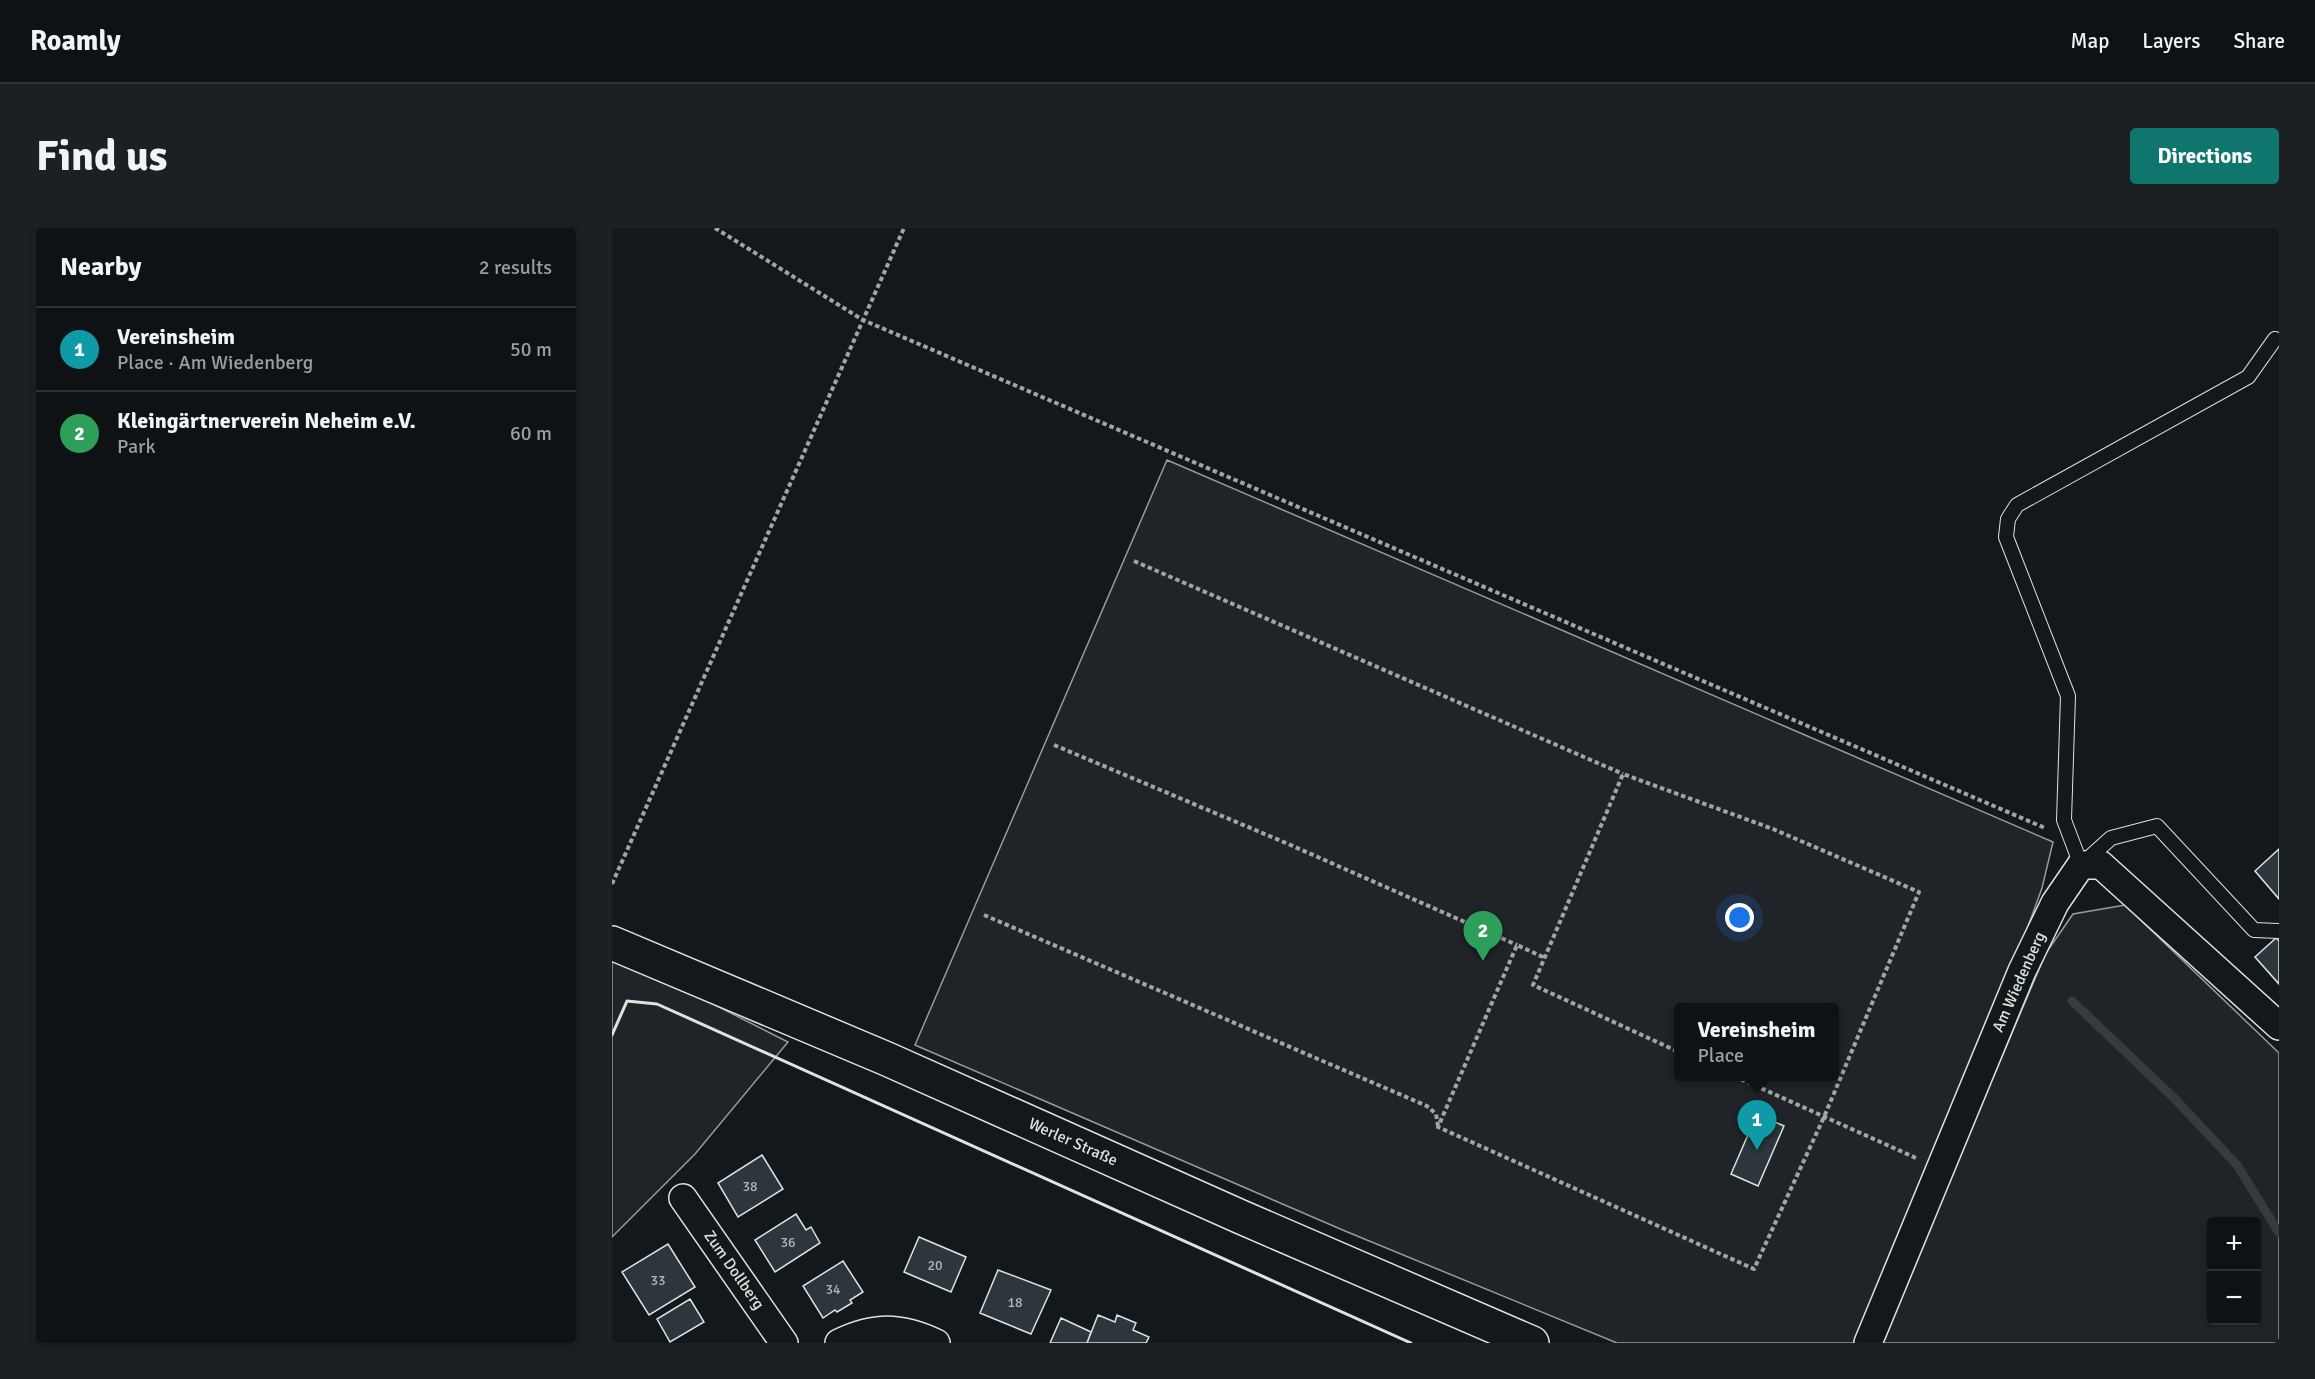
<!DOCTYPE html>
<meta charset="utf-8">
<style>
body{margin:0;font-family:Signika,sans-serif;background:#1d2022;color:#f1f3f6}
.controls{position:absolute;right:18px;bottom:18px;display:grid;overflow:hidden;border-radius:6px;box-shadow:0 3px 9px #0003}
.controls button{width:54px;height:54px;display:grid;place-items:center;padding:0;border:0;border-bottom:2px solid #2f3234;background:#0f1215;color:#f1f3f6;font:30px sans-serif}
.you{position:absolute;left:1128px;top:690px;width:21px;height:21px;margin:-15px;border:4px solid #fff;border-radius:50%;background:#1a73e8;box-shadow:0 0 0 9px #1a73e833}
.badge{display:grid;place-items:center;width:39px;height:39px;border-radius:50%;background:#0f766e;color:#fff;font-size:20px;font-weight:700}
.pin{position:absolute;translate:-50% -50px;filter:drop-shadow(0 2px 3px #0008)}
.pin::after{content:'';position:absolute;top:32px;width:21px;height:18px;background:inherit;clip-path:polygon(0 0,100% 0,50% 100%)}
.popup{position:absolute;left:1062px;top:775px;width:165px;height:78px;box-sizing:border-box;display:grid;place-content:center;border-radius:6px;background:#0f1215;filter:drop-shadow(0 2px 4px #0005);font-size:20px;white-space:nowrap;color:#9b9ea0}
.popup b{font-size:22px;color:#f1f3f6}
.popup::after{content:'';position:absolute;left:50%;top:100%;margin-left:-12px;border:12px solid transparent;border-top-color:#0f1215}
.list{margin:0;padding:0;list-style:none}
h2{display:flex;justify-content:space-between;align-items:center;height:78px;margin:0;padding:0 24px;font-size:26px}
h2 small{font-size:20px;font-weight:400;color:#9b9ea0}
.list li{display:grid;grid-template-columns:39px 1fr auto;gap:18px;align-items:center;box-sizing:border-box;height:84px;padding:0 24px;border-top:2px solid #2f3234}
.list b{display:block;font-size:22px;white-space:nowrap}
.list p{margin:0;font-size:20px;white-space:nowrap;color:#9b9ea0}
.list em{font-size:20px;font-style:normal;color:#9b9ea0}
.map{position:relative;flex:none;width:1667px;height:1115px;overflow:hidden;border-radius:6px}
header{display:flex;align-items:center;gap:36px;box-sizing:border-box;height:84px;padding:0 30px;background:#0f1215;border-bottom:2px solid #2f3234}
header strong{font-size:28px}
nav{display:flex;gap:33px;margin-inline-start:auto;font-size:21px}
.intro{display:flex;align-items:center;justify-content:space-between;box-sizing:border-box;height:144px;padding:0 36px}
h1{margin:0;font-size:42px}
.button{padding:15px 27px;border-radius:6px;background:#0f766e;color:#fff;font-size:21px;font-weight:700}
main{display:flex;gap:36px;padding:0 36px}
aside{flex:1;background:#0f1215;border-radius:6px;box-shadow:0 3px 9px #0003}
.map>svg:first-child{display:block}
.green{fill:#202428;stroke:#939e99;stroke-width:1.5;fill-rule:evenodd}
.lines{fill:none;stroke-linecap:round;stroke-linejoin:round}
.stream{stroke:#363b3e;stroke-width:9}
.building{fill:#2c363c;stroke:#d8e6dc;stroke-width:1.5}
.lane-casing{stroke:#d8e6dc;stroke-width:16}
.street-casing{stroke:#d8e6dc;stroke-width:30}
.secondary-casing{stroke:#d8e6dc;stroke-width:36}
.path{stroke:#9da8a2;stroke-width:4;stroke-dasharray:4.5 3;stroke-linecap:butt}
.lane{stroke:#14181c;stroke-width:14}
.street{stroke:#14181c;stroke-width:27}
.secondary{stroke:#14181c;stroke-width:33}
.wall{stroke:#d8e6dc;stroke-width:3}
.labels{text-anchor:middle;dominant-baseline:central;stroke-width:4.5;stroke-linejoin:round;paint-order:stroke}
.number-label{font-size:14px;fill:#adbab4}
.street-label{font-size:16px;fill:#d8e6dc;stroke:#14181c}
</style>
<header>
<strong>Roamly</strong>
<nav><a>Map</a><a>Layers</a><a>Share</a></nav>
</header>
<div class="intro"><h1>Find us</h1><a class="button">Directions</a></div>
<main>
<aside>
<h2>Nearby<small>2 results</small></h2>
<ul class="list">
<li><span class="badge" style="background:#0f9aa8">1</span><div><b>Vereinsheim</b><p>Place · Am Wiedenberg</p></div><em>50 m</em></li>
<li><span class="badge" style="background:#2e9e5b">2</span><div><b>Kleingärtnerverein Neheim e.V.</b><p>Park</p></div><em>60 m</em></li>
</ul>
</aside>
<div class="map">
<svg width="1667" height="1115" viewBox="0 0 1667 1115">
<rect width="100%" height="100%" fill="#14181c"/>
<path class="green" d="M 555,232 L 1441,614 L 1430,660 L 1374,813 L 1243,1115 L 1005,1115 L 733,1003 L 303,817 ZM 1067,780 L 1223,780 L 1223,848 L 1067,848 Z
M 1513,677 L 1667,825 L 1667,1115 L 1268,1115 L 1434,725 L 1461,686 ZM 1600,994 L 1644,994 L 1644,1092 L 1600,1092 Z
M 0,725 L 176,814 L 83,926 L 0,1009 Z"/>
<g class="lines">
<path class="stream" d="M 1460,773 L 1562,870 L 1625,937 L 1667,1005"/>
</g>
<path class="building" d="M 1667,621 L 1667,671 L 1643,643 Z
M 1664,710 L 1667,713 L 1667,756 L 1643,729 Z
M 1145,886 L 1172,898 L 1146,958 L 1119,946 Z
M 150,927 L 171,961 L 126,989 L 106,955 Z
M 184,986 L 194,1002 L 199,999 L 208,1015 L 163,1044 L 143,1012 Z
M 307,1009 L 354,1029 L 339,1064 L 292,1044 Z
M 56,1016 L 83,1059 L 37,1087 L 10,1044 Z
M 231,1033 L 251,1064 L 238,1072 L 240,1075 L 225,1084 L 223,1082 L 211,1090 L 191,1058 Z
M 386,1042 L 439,1062 L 419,1106 L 368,1085 Z
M 78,1071 L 92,1094 L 58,1114 L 45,1091 Z
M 486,1087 L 503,1094 L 505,1087 L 524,1095 L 521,1102 L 537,1109 L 534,1115 L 475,1115 Z
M 449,1090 L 479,1104 L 475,1115 L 438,1115 Z"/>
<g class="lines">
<g class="lane-casing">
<path id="lane" d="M 1663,111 L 1636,149 L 1405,277 L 1396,291 L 1394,309 L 1456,468 L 1452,592 L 1469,637 L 1499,610 L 1545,598 L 1642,702 L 1667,703"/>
</g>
<g class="street-casing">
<path id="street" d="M 71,970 L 172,1115
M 227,1115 C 262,1098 288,1098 324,1115
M 1256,1115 L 1410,743 L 1443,675 L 1469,637 L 1489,637 L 1667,798"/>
</g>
<g class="secondary-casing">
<path id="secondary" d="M 0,715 L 275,831 L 629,989 L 920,1115"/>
</g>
<path class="path" d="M 103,0 L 251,92 L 1433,600
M 522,333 L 1011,546
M 442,517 L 674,615 L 905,717
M 0,656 L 292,0
M 372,687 L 815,878 L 824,886 L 826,898
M 931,729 L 905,717 L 826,899 L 1142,1041 L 1212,889 L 1307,664 L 1161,601 L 1011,546 L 921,757 L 1067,824
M 1122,848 L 1304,930"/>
<use href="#lane" class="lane"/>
<use href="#street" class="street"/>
<use href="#secondary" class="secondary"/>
<path class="wall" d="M 0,807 L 15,773 L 45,776 L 799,1115"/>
</g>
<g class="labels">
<g class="number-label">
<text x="138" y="958">38</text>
<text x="176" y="1014">36</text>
<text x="323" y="1037">20</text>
<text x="46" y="1052">33</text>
<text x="221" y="1061">34</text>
<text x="403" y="1074">18</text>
</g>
<g class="street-label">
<text transform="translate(1407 754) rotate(-66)">Am Wiedenberg</text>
<text transform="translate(461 914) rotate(24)">Werler Straße</text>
<text transform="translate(122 1042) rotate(55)">Zum Dollberg</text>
</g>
</g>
</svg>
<div class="controls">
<button>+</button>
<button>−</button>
</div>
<div class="you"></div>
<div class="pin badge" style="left:1145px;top:922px;background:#0f9aa8">1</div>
<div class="popup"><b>Vereinsheim</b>Place</div>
<div class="pin badge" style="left:871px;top:733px;background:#2e9e5b">2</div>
</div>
</main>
